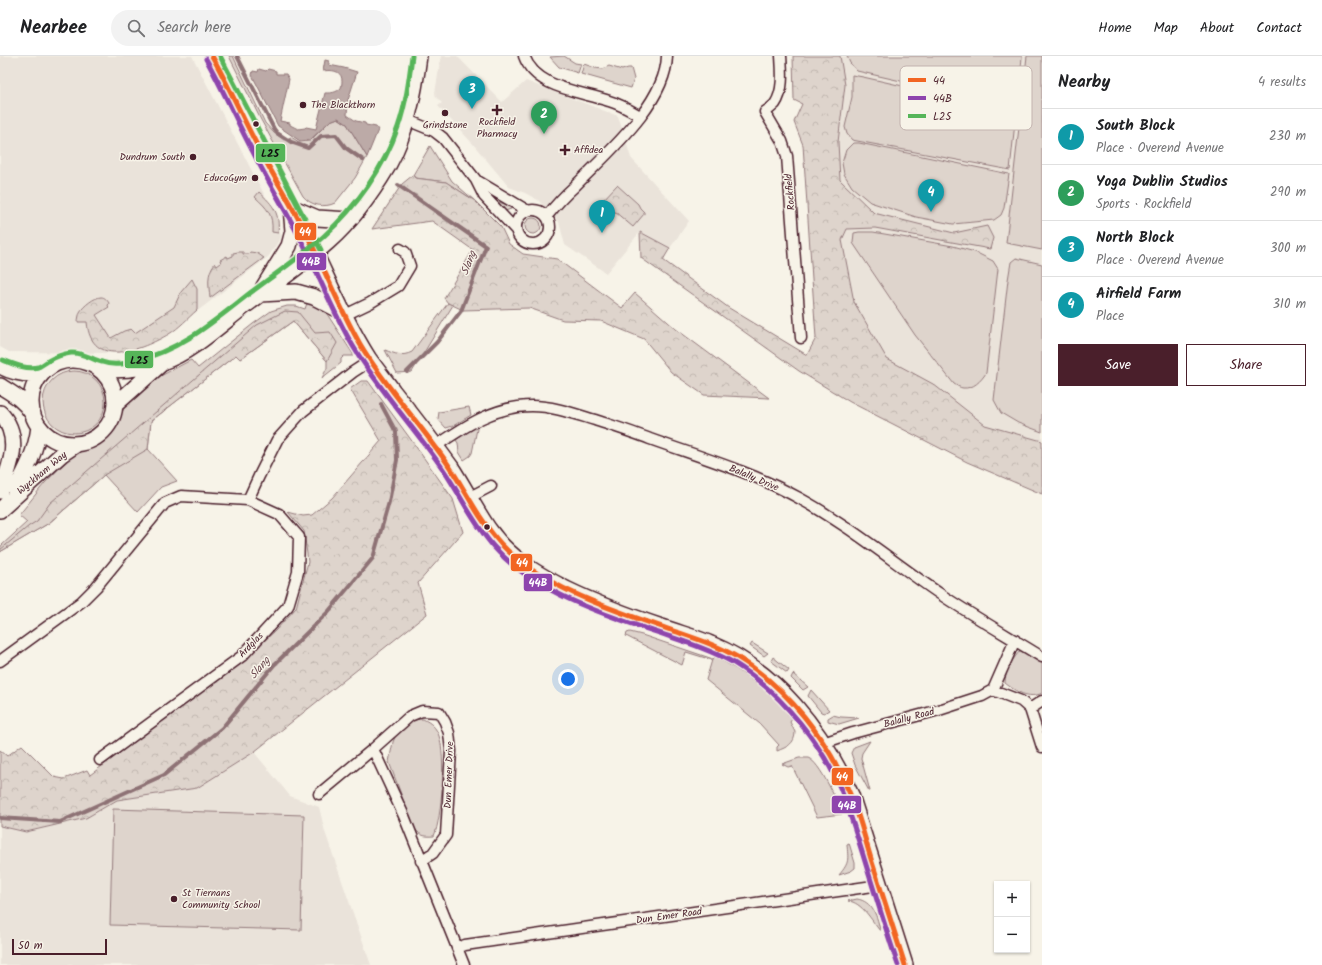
<!DOCTYPE html>
<meta charset="utf-8">
<style>
body{margin:0;font-family:Kalam,sans-serif;background:#f2f2f2;color:#202124}
.controls{position:absolute;right:12px;bottom:12px;display:grid;overflow:hidden;border-radius:0px;box-shadow:0 1px 3px #0004}
.controls button{width:36px;height:36px;display:grid;place-items:center;padding:0;border:0;border-bottom:1px solid #e0e0e0;background:#fff;color:#202124;font:20px sans-serif}
.scale{position:absolute;left:12px;bottom:10px;width:95px;box-sizing:border-box;padding-left:4px;border:2px solid #4a1f2b;border-top:0;font-size:11px;line-height:14px;white-space:nowrap;color:#4a1f2b;-webkit-text-stroke:3px #f7f3e8;paint-order:stroke}
.you{position:absolute;left:568px;top:623px;width:14px;height:14px;margin:-10px;border:3px solid #fff;border-radius:50%;background:#1a73e8;box-shadow:0 0 0 6px #1a73e833}
.badge{display:grid;place-items:center;width:26px;height:26px;border-radius:50%;background:#4a1f2b;color:#fff;font-size:13px;font-weight:700}
.pin{position:absolute;translate:-50% -33px;filter:drop-shadow(0 1px 2px #0008)}
.pin::after{content:'';position:absolute;top:21px;width:14px;height:12px;background:inherit;clip-path:polygon(0 0,100% 0,50% 100%)}
.list{margin:0;padding:0;list-style:none}
h2{display:flex;justify-content:space-between;align-items:center;height:52px;margin:0;padding:0 16px;font-size:17px}
h2 small{font-size:13px;font-weight:400;color:#757577}
.list li{display:grid;grid-template-columns:26px 1fr auto;gap:12px;align-items:center;box-sizing:border-box;height:56px;padding:0 16px;border-top:1px solid #e0e0e0}
.list b{display:block;font-size:15px;white-space:nowrap}
.list p{margin:0;font-size:13px;white-space:nowrap;color:#757577}
.list em{font-size:13px;font-style:normal;color:#757577}
.actions{display:flex;gap:8px;padding:12px 16px}
.actions a{flex:1;padding:9px 0;border:1px solid #4a1f2b;border-radius:0px;text-align:center;font-size:14px;color:#4a1f2b}
.actions .main{background:#4a1f2b;color:#fff}
.icon{flex:none;width:22px;height:22px;fill:none;stroke:currentColor;stroke-width:2;stroke-linecap:round;stroke-linejoin:round}
.map{position:relative;flex:none;width:1042px;height:909px;overflow:hidden}
header{display:flex;align-items:center;gap:24px;box-sizing:border-box;height:56px;padding:0 20px;background:#fff;border-bottom:1px solid #e0e0e0}
header strong{font-size:19px}
nav{display:flex;gap:22px;margin-inline-start:auto;font-size:14px}
.search{width:280px;height:36px;background:#f2f2f2;display:flex;align-items:center;gap:10px;box-sizing:border-box;padding:0 14px;border-radius:22px;color:#757577;font-size:15px}
main{display:flex}
aside{flex:1;background:#fff}
.map>svg:first-child{display:block}
.built{fill:#eae3da}
.grass{fill:#ded4cc;stroke:#947a7c}
.forest{fill:url(#forest-crowns);stroke:#947a7c}
.water{fill:#bcaaa7;stroke:#8e7275}
.lines{fill:none;stroke-linecap:round;stroke-linejoin:round}
.stream{stroke:#8e7275;stroke-width:4}
.minor-casing{stroke:#4a1f2b;stroke-width:13}
.tertiary-casing{stroke:#4a1f2b;stroke-width:16}
.secondary-casing{stroke:#4a1f2b;stroke-width:18}
.minor{stroke:#f7f3e8;stroke-width:10}
.tertiary{stroke:#f7f3e8;stroke-width:13}
.secondary{stroke:#f7f3e8;stroke-width:15}
.bus-1-casing{stroke:#f7f3e8;stroke-width:8}
.bus-2-casing{stroke:#f7f3e8;stroke-width:8}
.bus-3-casing{stroke:#f7f3e8;stroke-width:8}
.bus-1{stroke:#f26522;stroke-width:5}
.bus-2{stroke:#8e44ad;stroke-width:5}
.bus-3{stroke:#56b559;stroke-width:5}
.poi-dot{fill:#4a1f2b;stroke:#f7f3e8;stroke-width:1.5}
.labels{text-anchor:middle;dominant-baseline:central;stroke-width:3;stroke-linejoin:round;paint-order:stroke}
.poi-label{font-size:10px;fill:#4a1f2b;stroke:#f7f3e8;text-anchor:start}
.street-label{font-size:10px;fill:#4a1f2b;stroke:#f7f3e8}
.water-label{font-size:11px;font-style:italic;fill:#6c4950;stroke:#f7f3e8}
.key{fill:#f7f3e8;stroke:#c3b3af;stroke-width:1}
.key-label{font-size:11px;fill:#4a1f2b}
.line-badge{stroke:#f7f3e8;stroke-width:1.5}
.badge-label{font-size:11px;text-anchor:middle;font-weight:bold;fill:#fff}
.pale-badge-label{font-size:11px;text-anchor:middle;font-weight:bold;fill:#111}
</style>
<header>
<strong>Nearbee</strong>
<div class="search"><svg class="icon" aria-label="search" viewBox="0 0 24 24"><circle cx="10" cy="10" r="6"/><path d="M15 15l6 6"/></svg>Search here</div>
<nav><a>Home</a><a>Map</a><a>About</a><a>Contact</a></nav>
</header>
<main>
<div class="map">
<svg width="1042" height="909" viewBox="0 0 1042 909">
<defs>
<pattern id="forest-crowns" width="20" height="18" patternUnits="userSpaceOnUse"><rect width="20" height="18" fill="#ded4cc"/><path d="M2 6a3 3 0 1 1 6 0M12 15a3 3 0 1 1 6 0" fill="none" stroke="#c0b6af"/></pattern>
</defs>
<rect width="100%" height="100%" fill="#f7f3e8"/>
<filter id="ink" filterUnits="userSpaceOnUse"><feTurbulence type="fractalNoise" baseFrequency=".025" numOctaves="2"/><feDisplacementMap in="SourceGraphic" scale="8" xChannelSelector="R" yChannelSelector="G"/><feConvolveMatrix kernelMatrix="1 2 1 2 8 2 1 2 1" color-interpolation-filters="sRGB"/></filter>
<g filter="url(#ink)">
<path class="built" d="M 0,0 L 192,0 L 277,163 L 281,181 L 269,200 L 165,280 L 135,294 L 116,297 L 9,296 L 0,291 Z
M 441,0 L 457,0 L 502,46 L 526,25 L 618,60 L 631,102 L 689,165 L 670,192 L 640,176 L 606,217 L 565,189 L 559,166 L 538,144 L 525,137 L 509,131 L 473,88 L 438,50 L 442,47 L 436,41 L 435,37 Z
M 812,0 L 1042,0 L 1042,423 L 830,313 Z
M 254,696 L 290,740 L 319,751 L 325,776 L 371,909 L 0,909 L 0,770 L 26,776 L 86,762 L 117,744 L 197,732 Z"/>
<path class="grass" d="M 229,0 L 233,0 L 265,67 L 274,77 L 284,84 L 291,81 L 299,86 L 310,85 L 330,65 L 338,62 L 347,68 L 367,101 L 355,122 L 335,147 C 325,152 311,150 303,140 L 261,64 Z
M 564,0 L 575,7 L 581,8 L 578,17 L 559,11 L 550,1 Z
M 847,0 L 1022,0 L 1022,1 C 1021,10 1020,38 1014,44 C 1011,47 1006,48 1002,48 L 857,15 L 850,7 Z
M 1027,0 L 1042,0 L 1042,194 L 1006,187 Z
M 584,8 L 595,12 L 603,13 L 609,10 L 622,14 L 628,12 L 631,12 L 634,23 L 631,32 L 581,18 Z
M 852,19 L 863,21 L 1009,54 L 1015,66 L 1010,114 L 852,84 L 847,78 L 845,71 L 852,41 Z
M 853,87 L 859,87 L 1009,118 L 1004,152 L 1001,159 L 994,164 L 953,168 L 916,161 L 870,146 L 852,131 L 844,118 L 842,107 L 846,94 Z
M 430,90 L 452,125 L 475,145 L 446,126 L 415,122 L 413,119 Z
M 259,136 C 274,149 280,158 278,177 L 272,176 C 273,158 268,153 255,141 Z
M 493,144 L 510,150 L 511,153 L 505,155 Z
M525 170a8 8 0 1 1 16 0a8 8 0 1 1-16 0Z
M 859,176 L 873,176 L 953,190 L 975,196 L 993,205 L 998,213 L 986,317 C 981,325 973,333 963,332 C 960,332 956,329 954,328 L 915,279 L 853,187 L 854,177 Z
M 1016,202 L 1042,208 L 1042,376 L 1018,367 L 1001,357 L 994,344 L 1008,224 L 1011,206 Z
M 308,244 L 322,252 L 327,258 L 353,298 L 353,300 L 344,300 L 341,303 L 341,307 L 322,322 L 327,312 L 327,305 L 293,265 L 240,303 L 236,299 L 151,365 L 148,393 L 177,425 L 161,431 L 138,456 L 104,419 L 49,467 L 0,496 L 0,492 L 2,489 L 27,466 L 19,459 L 44,428 L 69,402 L 79,395 L 102,384 L 110,378 L 115,371 L 126,348 L 151,325 L 191,304 L 198,312 L 253,268 L 271,255 L 287,250 L 296,250 L 305,253 Z
M 448,247 L 453,249 L 412,316 L 397,317 L 385,294 C 395,298 402,301 412,296 Z
M43 346a31 31 0 1 1 62 0a31 31 0 1 1-62 0Z
M 469,351 L 471,359 L 453,370 L 446,372 L 438,363 L 439,356 Z
M 476,370 L 477,373 L 472,397 L 470,400 L 464,404 L 459,396 L 458,387 L 456,384 Z
M 630,576 L 642,579 L 713,603 L 715,601 C 745,616 771,637 792,663 L 790,666 L 795,676 C 795,688 787,691 777,695 L 777,691 L 779,689 L 760,668 L 706,624 L 712,604 L 686,596 L 682,609 L 626,580 L 627,577 Z
M 752,587 L 768,597 L 764,600 L 750,590 Z
M 1021,594 L 1042,607 L 1042,637 C 1029,644 1015,635 1005,627 C 1005,615 1013,602 1021,594 Z
M 773,601 L 789,614 L 787,617 L 771,605 Z
M 793,618 L 808,631 L 803,634 L 791,622 Z
M 811,634 L 829,654 L 824,657 L 821,656 L 808,640 Z
M 833,659 L 841,661 L 859,662 L 839,668 L 828,665 L 828,662 Z
M 423,663 C 431,667 436,671 439,680 C 446,699 442,762 434,780 C 423,781 419,779 413,770 L 389,706 L 393,686 L 397,676 L 413,664 Z
M 870,685 L 862,697 L 861,702 L 870,735 L 869,735 L 855,709 L 851,697 L 854,691 Z
M 799,702 C 802,702 805,702 808,702 C 820,706 837,746 842,758 L 817,761 L 792,710 L 788,711 L 782,708 Z
M 113,753 L 304,759 L 301,874 L 110,869 Z
M 849,787 L 855,807 L 855,812 L 851,815 L 839,819 C 850,806 848,804 847,788 Z
M 857,843 C 872,845 878,861 880,875 C 872,865 862,846 848,845 Z"/>
<path class="forest" d="M 793,0 L 840,0 L 845,29 L 838,86 L 840,124 L 874,157 L 954,177 L 987,170 L 993,182 L 990,193 L 875,172 L 847,173 L 842,184 L 854,246 L 887,303 L 933,328 L 985,369 L 1042,385 L 1042,438 L 967,406 L 850,346 L 799,315 L 641,202 L 640,176 L 670,192 L 663,204 L 729,252 L 807,299 L 816,282 L 803,89 L 794,66 L 802,48 L 794,44 Z
M 413,119 L 415,122 L 446,126 L 475,145 L 501,171 L 509,188 L 523,198 L 557,203 L 622,252 L 635,237 L 676,273 L 769,342 L 704,339 L 671,316 L 644,283 L 601,265 L 563,264 L 529,252 L 463,254 L 448,247 L 444,242 L 473,194 L 432,165 L 372,173 L 402,128 Z
M 617,129 L 638,148 L 640,152 L 644,156 L 644,158 L 633,171 L 602,145 Z
M 238,196 L 243,196 L 243,198 L 249,198 L 250,196 L 257,197 L 264,202 L 210,242 C 209,230 206,218 215,207 L 217,210 L 221,207 L 220,204 L 227,200 L 228,202 L 233,200 L 233,197 Z
M 192,223 L 197,233 L 197,254 C 188,262 179,272 169,278 C 142,294 91,314 87,266 L 78,266 C 78,263 79,259 80,256 C 83,250 95,241 101,241 C 105,241 107,244 109,247 L 108,250 L 109,251 L 96,259 L 111,282 L 124,275 L 131,273 L 135,277 L 174,251 L 181,236 Z
M 285,255 L 298,256 L 315,277 L 330,276 L 337,287 L 327,305 L 293,265 L 240,303 L 236,299 L 151,365 L 148,393 L 104,419 L 49,467 L 0,496 L 0,494 L 29,470 L 37,465 L 50,447 L 257,269 Z
M 361,325 L 368,325 L 409,381 L 453,443 L 463,476 L 418,527 L 427,558 L 254,696 L 197,732 L 117,744 L 86,762 L 26,776 L 0,770 L 0,694 L 7,700 L 22,689 L 54,721 L 64,723 L 87,714 L 90,719 L 242,605 L 275,575 L 296,552 L 308,506 L 304,475 L 288,456 L 303,460 L 312,459 L 332,442 L 381,385 L 350,333 Z"/>
<path class="water" d="M 325,4 L 329,5 L 329,9 L 344,12 L 357,16 L 348,44 L 347,59 L 356,65 L 365,67 L 366,69 L 376,71 L 378,74 L 367,101 L 347,68 L 338,62 L 330,65 L 310,84 L 300,85 L 278,70 L 252,19 L 253,15 L 258,16 L 259,13 L 266,15 L 268,13 L 276,15 L 276,18 L 286,18 L 289,23 L 280,65 L 290,67 L 290,69 L 298,73 L 305,72 L 306,71 L 316,73 L 325,37 C 331,37 336,37 341,32 C 345,17 337,13 323,15 Z"/>
<g class="lines">
<path class="stream" d="M 237,0 L 274,73 L 277,77 L 291,86 L 308,92 L 321,80 L 336,79 L 346,92 L 363,104
M 398,129 L 486,190 L 461,255 L 437,286 L 407,316
M 0,762 L 60,766 L 164,719 L 222,672 L 274,609 L 328,556 L 373,502 L 389,446 L 397,404 L 396,376 L 381,348"/>
<g class="minor-casing">
<path id="minor" d="M 524,0 C 536,33 580,35 609,45 C 620,48 630,54 640,60
M 781,0 C 782,15 784,35 775,48 C 772,51 768,54 765,56 L 782,85 L 787,100 L 801,282
M 407,64 L 434,75 L 443,82 L 476,124 L 484,140 L 516,174
M 476,124 L 528,155
M516 171a17 17 0 1 1 34 0a17 17 0 1 1-34 0Z
M 547,160 C 555,150 564,140 574,131 C 605,99 666,48 667,0
M 345,259 L 370,247 L 398,230 L 410,210 L 405,196 L 400,193
M 436,390 C 465,370 495,350 532,350 C 553,350 575,358 595,364 C 613,370 632,376 650,383 C 700,401 752,416 799,442 C 850,470 893,506 940,538 C 973,560 1008,580 1042,601
M 470,441 L 491,430
M 248,444 L 259,420 L 277,384 L 303,355 L 353,316 L 370,305
M 0,605 L 81,546 L 96,531 L 165,447 L 181,440 L 248,444 L 279,458 L 299,481 L 298,516 L 288,550 L 242,600 L 100,704
M 993,634 L 1021,645 L 1030,653 L 1042,645
M 1030,653 L 1042,691
M 823,687 L 853,677 L 939,654 L 982,640 L 993,634 L 1015,584
M 373,693 L 404,760 L 464,909
M 319,738 L 373,693 L 410,660 L 422,655 L 439,656 L 445,666 L 449,677 L 451,695 L 446,779 L 433,797 L 421,805
M 457,892 L 465,889 L 880,829"/>
</g>
<g class="tertiary-casing">
<path id="tertiary" d="M 212,0 L 232,37 L 258,90 L 315,197"/>
</g>
<g class="secondary-casing">
<path id="secondary" d="M 315,197 C 332,233 348,270 369,303 C 377,314 385,324 393,335 C 413,360 432,385 451,411 C 464,431 475,453 488,472 C 497,485 509,497 521,506 C 535,517 551,525 566,533 C 597,548 629,560 662,571 C 678,577 695,581 711,588 C 777,615 823,676 851,739 L 905,909
M 263,232 L 289,190 L 293,175 L 291,151 L 317,162 L 349,164
M 260,238 L 296,236 L 314,241 L 343,256
M31 346a42 42 0 1 1 84 0a42 42 0 1 1-84 0Z
M 0,310 C 14,317 27,320 42,317
M 100,313 C 121,315 142,313 162,306 C 190,297 219,270 242,252 C 271,230 301,210 328,186 C 352,165 372,137 388,110 C 407,75 414,39 419,0
M 0,330 C 13,338 24,344 32,357
M 115,349 L 161,308
M 0,357 C 22,380 11,410 0,435
M 15,434 C 27,413 36,395 39,371
M 0,454 L 62,398 L 77,388"/>
</g>
<use href="#minor" class="minor"/>
<use href="#tertiary" class="tertiary"/>
<use href="#secondary" class="secondary"/>
<g class="bus-1-casing">
<path id="bus-1" d="M 212,0 C 229,30 242,61 258,91 C 275,123 294,153 310,185 C 327,219 341,255 360,288 C 384,329 417,364 445,404 C 464,431 478,463 501,488 C 542,532 616,555 671,574 C 694,582 717,589 737,601 C 788,632 828,684 850,738 C 860,760 865,784 872,806 C 883,840 894,875 905,909"/>
</g>
<g class="bus-2-casing">
<path id="bus-2" d="M 206,3 C 223,33 236,64 252,94 C 268,126 287,156 303,188 C 320,222 334,258 353,290 C 378,332 410,367 438,406 C 458,433 471,465 494,491 C 533,535 602,558 656,576 C 682,585 709,593 734,607 C 781,636 826,692 845,744 C 853,766 860,789 867,812 C 877,844 887,877 898,909"/>
</g>
<g class="bus-3-casing">
<path id="bus-3" d="M 220,0 L 321,194
M 3,304 C 13,308 27,314 38,311 C 41,310 45,307 48,305 C 55,301 62,298 71,297 C 83,296 91,303 102,306 C 112,310 125,308 135,305 C 180,295 214,265 250,237 C 275,218 301,201 324,180 C 356,151 384,112 398,71 C 406,48 409,24 412,0"/>
</g>
<use href="#bus-1" class="bus-1"/>
<use href="#bus-2" class="bus-2"/>
<use href="#bus-3" class="bus-3"/>
</g>
</g>
<g class="poi-dot">
<circle cx="303" cy="49" r="4"/>
<path d="M495 48h4v4h4v4h-4v4h-4v-4h-4v-4h4z"/>
<circle cx="445" cy="57" r="4"/>
<circle cx="256" cy="68" r="3.5"/>
<path d="M563 88h4v4h4v4h-4v4h-4v-4h-4v-4h4z"/>
<circle cx="193" cy="101" r="4"/>
<circle cx="255" cy="122" r="4"/>
<circle cx="487" cy="471" r="3.5"/>
<circle cx="174" cy="843" r="4"/>
</g>
<g class="labels">
<g class="poi-label">
<text x="311" y="49">The Blackthorn</text>
<text x="497" y="66" text-anchor="middle">Rockfield<tspan x="497" dy="12">Pharmacy</tspan></text>
<text x="445" y="69" text-anchor="middle">Grindstone</text>
<text x="574" y="94">Affidea</text>
<text x="185" y="101" text-anchor="end">Dundrum South</text>
<text x="247" y="122" text-anchor="end">EducoGym</text>
<text x="182" y="837">St Tiernans<tspan x="182" dy="12">Community School</tspan></text>
</g>
<g class="street-label">
<text transform="translate(790 136) rotate(-95)">Rockfield</text>
<text transform="translate(42 417) rotate(-40)">Wyckham Way</text>
<text transform="translate(754 422) rotate(23)">Balally Drive</text>
<text transform="translate(251 589) rotate(-46)">Ardglas</text>
<text transform="translate(909 662) rotate(-15)">Balally Road</text>
<text transform="translate(449 719) rotate(-88)">Dun Emer Drive</text>
<text transform="translate(669 860) rotate(-8)">Dun Emer Road</text>
</g>
<g class="water-label">
<text transform="translate(469 207) rotate(-69)">Slang</text>
<text transform="translate(260 612) rotate(-50)">Slang</text>
</g>
</g>
<rect x="900" y="10" width="132" height="64" rx="6" class="key"/>
<rect x="908" y="22" width="18" height="4" fill="#f26522"/>
<rect x="908" y="40" width="18" height="4" fill="#8e44ad"/>
<rect x="908" y="58" width="18" height="4" fill="#56b559"/>
<g class="key-label">
<text x="933" y="28">44</text>
<text x="933" y="46">44B</text>
<text x="933" y="64">L25</text>
</g>
<g class="line-badge">
<rect x="255" y="87" width="31" height="20" rx="4" fill="#56b559"/>
<rect x="294" y="166" width="23" height="19" rx="4" fill="#f26522"/>
<rect x="296" y="196" width="31" height="19" rx="4" fill="#8e44ad"/>
<rect x="124" y="294" width="30" height="19" rx="4" fill="#56b559"/>
<rect x="510" y="497" width="23" height="19" rx="4" fill="#f26522"/>
<rect x="523" y="517" width="30" height="19" rx="4" fill="#8e44ad"/>
<rect x="831" y="711" width="23" height="19" rx="4" fill="#f26522"/>
<rect x="831" y="739" width="31" height="19" rx="4" fill="#8e44ad"/>
</g>
<g class="badge-label">
<text x="305" y="179">44</text>
<text x="311" y="209">44B</text>
<text x="522" y="510">44</text>
<text x="538" y="530">44B</text>
<text x="842" y="724">44</text>
<text x="847" y="753">44B</text>
</g>
<g class="pale-badge-label">
<text x="270" y="101">L25</text>
<text x="139" y="308">L25</text>
</g>
</svg>
<div class="controls">
<button>+</button>
<button>−</button>
</div>
<div class="scale">50 m</div>
<div class="you"></div>
<div class="pin badge" style="left:602px;top:177px;background:#0f9aa8">1</div>
<div class="pin badge" style="left:544px;top:78px;background:#2e9e5b">2</div>
<div class="pin badge" style="left:472px;top:53px;background:#0f9aa8">3</div>
<div class="pin badge" style="left:931px;top:156px;background:#0f9aa8">4</div>
</div>
<aside>
<h2>Nearby<small>4 results</small></h2>
<ul class="list">
<li><span class="badge" style="background:#0f9aa8">1</span><div><b>South Block</b><p>Place · Overend Avenue</p></div><em>230 m</em></li>
<li><span class="badge" style="background:#2e9e5b">2</span><div><b>Yoga Dublin Studios</b><p>Sports · Rockfield</p></div><em>290 m</em></li>
<li><span class="badge" style="background:#0f9aa8">3</span><div><b>North Block</b><p>Place · Overend Avenue</p></div><em>300 m</em></li>
<li><span class="badge" style="background:#0f9aa8">4</span><div><b>Airfield Farm</b><p>Place</p></div><em>310 m</em></li>
</ul>
<div class="actions"><a class="main">Save</a><a>Share</a></div>
</aside>
</main>
